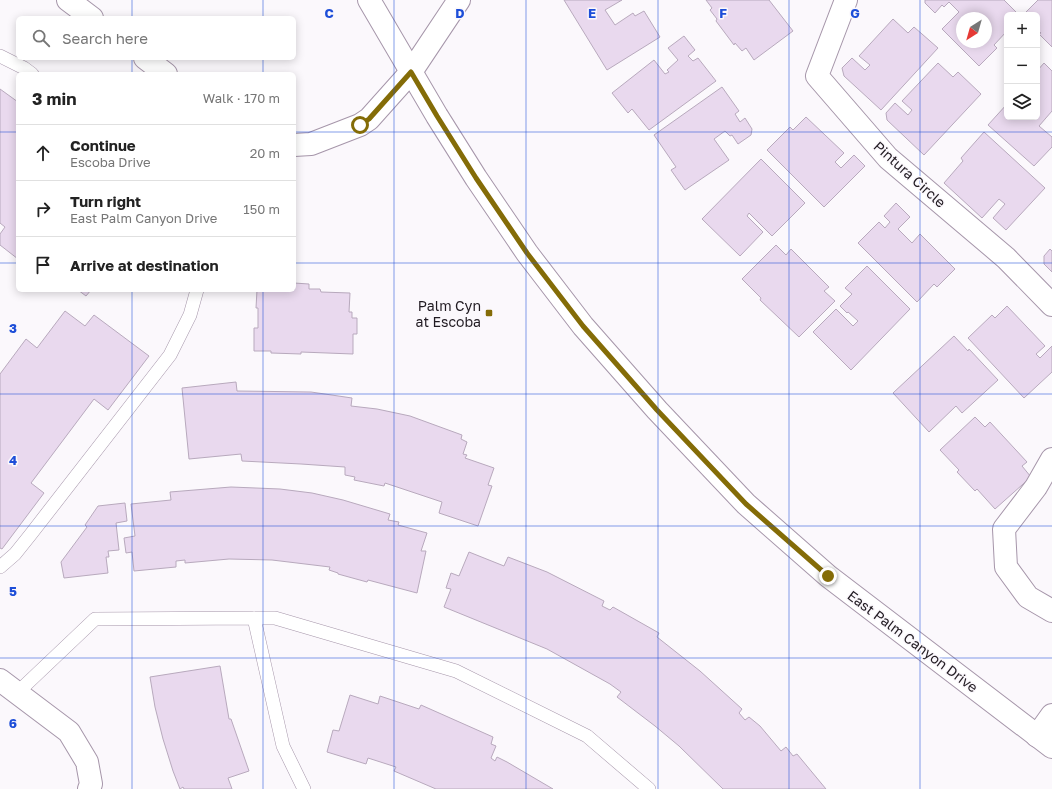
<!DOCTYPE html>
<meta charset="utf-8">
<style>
body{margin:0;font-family:"Golos Text",sans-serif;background:#f2f2f2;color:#222}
.controls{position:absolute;right:12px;top:12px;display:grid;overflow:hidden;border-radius:6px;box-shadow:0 2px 10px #0003}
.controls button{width:36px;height:36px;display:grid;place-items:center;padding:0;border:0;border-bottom:1px solid #e0e0e0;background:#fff;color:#222;font:20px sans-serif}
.compass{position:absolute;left:956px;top:12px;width:36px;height:36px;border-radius:50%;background:#fff;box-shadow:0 2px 10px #0003;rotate:217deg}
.stop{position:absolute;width:12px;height:12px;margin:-9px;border:3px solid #846c07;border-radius:50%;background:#fff}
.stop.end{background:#846c07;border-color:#fff;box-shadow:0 1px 4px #0008}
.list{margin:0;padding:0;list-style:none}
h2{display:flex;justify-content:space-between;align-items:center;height:52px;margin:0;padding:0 16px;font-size:17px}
h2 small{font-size:13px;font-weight:400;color:#767676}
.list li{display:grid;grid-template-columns:26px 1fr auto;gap:12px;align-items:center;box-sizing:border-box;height:56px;padding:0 16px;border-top:1px solid #e0e0e0}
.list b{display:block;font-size:15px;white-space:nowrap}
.list p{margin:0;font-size:13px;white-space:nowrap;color:#767676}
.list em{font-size:13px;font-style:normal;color:#767676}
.icon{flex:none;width:22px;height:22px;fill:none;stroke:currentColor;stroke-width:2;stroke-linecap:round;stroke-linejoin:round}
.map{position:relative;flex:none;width:1052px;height:789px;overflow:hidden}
.search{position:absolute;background:#fff;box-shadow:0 2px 10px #0003;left:16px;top:16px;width:280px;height:44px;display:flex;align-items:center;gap:10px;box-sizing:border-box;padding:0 14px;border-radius:6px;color:#767676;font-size:15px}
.panel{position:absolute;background:#fff;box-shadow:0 2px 10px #0003;left:16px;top:72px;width:280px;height:220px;border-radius:6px}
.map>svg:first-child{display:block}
.building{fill:#e9d9ee;stroke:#b8a9bd;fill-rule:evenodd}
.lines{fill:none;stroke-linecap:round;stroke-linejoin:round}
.service-casing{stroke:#a696aa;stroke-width:14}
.minor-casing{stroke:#a696aa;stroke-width:24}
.tertiary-casing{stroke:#a696aa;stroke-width:24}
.primary-casing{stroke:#a696aa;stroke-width:24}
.service{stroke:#fff;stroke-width:13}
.minor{stroke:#fff;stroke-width:22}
.tertiary{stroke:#fff;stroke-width:22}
.primary{stroke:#fff;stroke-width:22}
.route{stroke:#846c07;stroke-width:5}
.grid{fill:none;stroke:#1d4ed8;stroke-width:1;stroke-opacity:0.55}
.poi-dot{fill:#846c07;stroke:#fbf8fc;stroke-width:1.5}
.labels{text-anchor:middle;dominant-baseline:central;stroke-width:3;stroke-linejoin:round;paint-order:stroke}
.street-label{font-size:14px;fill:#211b22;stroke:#fbf8fc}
.poi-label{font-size:14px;fill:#211b22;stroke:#fbf8fc;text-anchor:end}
.grid-label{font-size:13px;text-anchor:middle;font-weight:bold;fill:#1d4ed8;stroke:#fbf8fc;stroke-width:3;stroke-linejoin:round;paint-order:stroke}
</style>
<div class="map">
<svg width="1052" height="789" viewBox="0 0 1052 789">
<rect width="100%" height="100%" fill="#fbf8fc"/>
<path class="building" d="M 564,0 L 622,0 L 605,10 L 615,25 L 633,13 L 635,16 L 644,11 L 660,37 L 607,70 Z
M 706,0 L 769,0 L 793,31 L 754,60 L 746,48 L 742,51 L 735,43 L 734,45 L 716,21 L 717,19 L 710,10 L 712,8 Z
M 925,0 L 1004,0 L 1019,15 L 1007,15 L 1007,31 L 994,45 L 997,48 L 979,66 L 942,29 L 959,12 L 949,2 L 944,7 L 942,5 L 935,13 L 925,3 ZM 962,18 L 986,18 L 986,42 L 962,42 Z
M 1038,0 L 1052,0 L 1052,47 L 1039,34 L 1041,33 L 1037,29 L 1037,15 L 1023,15 Z
M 893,19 L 908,33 L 914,27 L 938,48 L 881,110 L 844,76 L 842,68 L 852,58 L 865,70 L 870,65 L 859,56 Z
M 684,36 L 695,50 L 688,56 L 693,61 L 698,58 L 716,81 L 649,130 L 632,109 L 628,113 L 612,93 L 654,60 L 665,74 L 669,72 L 667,70 L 678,60 L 668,48 Z
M 938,63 L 953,77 L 958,72 L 981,94 L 924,155 L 887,120 L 886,113 L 895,103 L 908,115 L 912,110 L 902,101 Z
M 1044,63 L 1052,71 L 1052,111 L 1039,126 L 1052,137 L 1052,147 L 1034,166 L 988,125 L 1007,104 L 1007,117 L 1037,117 L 1037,71 Z
M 722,87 L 739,111 L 735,114 L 740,122 L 745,118 L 752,129 L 751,135 L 738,144 L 732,135 L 730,136 L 725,131 L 714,139 L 729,160 L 685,190 L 671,170 L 676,167 L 654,135 Z
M 0,89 L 18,102 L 18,259 L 0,245 L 0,234 L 5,227 L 0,223 Z
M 806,117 L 844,153 L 835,162 L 841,168 L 854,155 L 865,166 L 824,207 L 767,150 L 790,127 L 793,130 Z
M 984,132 L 1045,188 L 1006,230 L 993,218 L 1005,204 L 999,199 L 982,218 L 944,183 L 963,161 L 961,158 Z
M 761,159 L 805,203 L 772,236 L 749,213 L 747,216 L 763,232 L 740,256 L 702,219 Z
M 896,203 L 910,217 L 898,229 L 912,243 L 920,234 L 955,269 L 937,287 L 934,284 L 917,302 L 858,243 L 879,222 L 885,228 L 890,222 L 884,216 Z
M 776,245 L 786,255 L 791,249 L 829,287 L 824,291 L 835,301 L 799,337 L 760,300 L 761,298 L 742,279 Z
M 1050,249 L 1052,251 L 1052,272 L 1044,264 L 1044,256 Z
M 867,266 L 910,309 L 851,370 L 813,332 L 836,309 L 853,326 L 858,321 L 848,312 L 847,313 L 840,306 L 852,294 L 845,288 Z
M 294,283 L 309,284 L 309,289 L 320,289 L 321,292 L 350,293 L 349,312 L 352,312 L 352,318 L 357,318 L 357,334 L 353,334 L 353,354 L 301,352 L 301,354 L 271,353 L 271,351 L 254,351 L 254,328 L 258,328 L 258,308 L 256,308 L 257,290 L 294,290 Z
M 78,290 L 91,290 L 86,296 Z
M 1007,306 L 1045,346 L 1036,354 L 1040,358 L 1052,346 L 1052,372 L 1024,398 L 968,338 L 992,315 L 995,318 Z
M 65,311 L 85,326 L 94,315 L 149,356 L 108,410 L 94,399 L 31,483 L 44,493 L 2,549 L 0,548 L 0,374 L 26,339 L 37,348 Z
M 954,336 L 968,351 L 969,349 L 998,380 L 962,413 L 956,406 L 929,432 L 893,393 Z
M 236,382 L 237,391 L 311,392 L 352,398 L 351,406 L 377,409 L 410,416 L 462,435 L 461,439 L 467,442 L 463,454 L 467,455 L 465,458 L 494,468 L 488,485 L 492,486 L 478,526 L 439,513 L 442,502 L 385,483 L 384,486 L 354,480 L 355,477 L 345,475 L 345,467 L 301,464 L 242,461 L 241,454 L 189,459 L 182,388 Z
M 975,417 L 985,427 L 990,422 L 1027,462 L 1022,466 L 1031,477 L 995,509 L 977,489 L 975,491 L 957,472 L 959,470 L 940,450 Z
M 231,487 L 280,489 L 312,493 L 343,500 L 390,514 L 388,520 L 399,522 L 398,525 L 427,533 L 421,551 L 426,551 L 417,593 L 368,580 L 367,582 L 338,574 L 338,573 L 329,570 L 330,567 L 272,560 L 229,559 L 185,563 L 185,560 L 176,561 L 176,567 L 134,571 L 132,552 L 126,553 L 124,538 L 135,536 L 131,504 L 171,500 L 170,492 Z
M 125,503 L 127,521 L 116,523 L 119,550 L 108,551 L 109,557 L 106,557 L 108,573 L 64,578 L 61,562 L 87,527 L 85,525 L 98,506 Z
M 469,552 L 504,566 L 508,557 L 547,572 L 604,601 L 602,606 L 610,610 L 613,607 L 659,633 L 657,637 L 700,671 L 742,709 L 739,713 L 745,720 L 749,717 L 760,726 L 781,751 L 786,747 L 793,756 L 797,754 L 826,789 L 723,789 L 679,746 L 655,726 L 617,697 L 621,692 L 610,684 L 547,649 L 444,607 L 451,589 L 446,588 L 451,573 L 459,576 Z
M 220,666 L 229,719 L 231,719 L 249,771 L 228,778 L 232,789 L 184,789 L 183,787 L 180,789 L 173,771 L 163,739 L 155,707 L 150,677 Z
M 350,695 L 378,704 L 380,696 L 419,709 L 421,705 L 493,737 L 491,744 L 496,746 L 491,758 L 495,761 L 497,757 L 507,762 L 553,789 L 436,789 L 394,771 L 396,767 L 368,758 L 366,764 L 327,752 L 333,730 L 339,731 Z"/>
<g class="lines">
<g class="service-casing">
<path id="service" d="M 0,56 L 24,68 L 32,74
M 0,567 L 15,554 L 31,534 L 170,355 L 190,315 L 197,290
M 254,618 L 283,746 L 304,789
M 17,693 L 95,619 L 275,618 L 456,671 L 587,736 L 649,789"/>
</g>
<g class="minor-casing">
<path id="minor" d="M 846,0 L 817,76 L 888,158 L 1006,258 L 1052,305
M 411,72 L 459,0
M 1052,459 L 1036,487 L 1004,529 L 1006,567 L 1028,597 L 1052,611
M 0,680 L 69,732 L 87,762 L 91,784 L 89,789
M 1037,736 L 1052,715"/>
</g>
<g class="tertiary-casing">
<path id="tertiary" d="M 68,0 L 92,18
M 145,58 L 166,74
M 294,145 L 311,144 L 360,125 L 369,119 L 411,72"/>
</g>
<g class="primary-casing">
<path id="primary" d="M 369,0 L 437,116 L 476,178 L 527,253 L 583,326 L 657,410 L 746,504 L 828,576 L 1052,747"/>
</g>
<use href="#service" class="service"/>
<use href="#minor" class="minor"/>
<use href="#tertiary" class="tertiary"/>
<use href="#primary" class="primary"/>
</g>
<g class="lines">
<path class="route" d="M 360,125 L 369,119 L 411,72 L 437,116 L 476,178 L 527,253 L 583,326 L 657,410 L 746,504 L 828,576"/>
</g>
<path class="grid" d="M 132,0 L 132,18M 263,0 L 263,18M 394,0 L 394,789M 526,0 L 526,789M 658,0 L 658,789M 789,0 L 789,789M 920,0 L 920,789M 132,58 L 132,74M 263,58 L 263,74M 0,132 L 18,132M 294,132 L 1052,132M 0,263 L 18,263M 294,263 L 1052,263M 132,290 L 132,789M 263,290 L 263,789M 0,394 L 1052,394M 0,526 L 1052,526M 0,658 L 1052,658"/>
<rect class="poi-dot" x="485" y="309" width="8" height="8" rx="2"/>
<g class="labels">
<g class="street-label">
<text transform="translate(910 174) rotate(42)">Pintura Circle</text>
<text transform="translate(913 641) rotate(37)">East Palm Canyon Drive</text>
</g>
<g class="poi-label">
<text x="481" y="305">Palm Cyn<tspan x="481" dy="16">at Escoba</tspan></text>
</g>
</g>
<g class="grid-label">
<text x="329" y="18">C</text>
<text x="460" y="18">D</text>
<text x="592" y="18">E</text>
<text x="723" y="18">F</text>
<text x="855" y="18">G</text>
<text x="13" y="333">3</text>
<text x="13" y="465">4</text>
<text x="13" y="596">5</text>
<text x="13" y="728">6</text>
</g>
</svg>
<div class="controls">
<button>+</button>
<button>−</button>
<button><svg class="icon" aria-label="layers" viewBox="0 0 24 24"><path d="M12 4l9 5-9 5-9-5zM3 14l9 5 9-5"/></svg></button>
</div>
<svg class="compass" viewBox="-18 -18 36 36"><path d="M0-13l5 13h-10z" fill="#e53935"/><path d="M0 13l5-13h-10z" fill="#767676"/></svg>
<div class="stop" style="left:360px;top:125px"></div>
<div class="stop end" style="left:828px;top:576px"></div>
<div class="search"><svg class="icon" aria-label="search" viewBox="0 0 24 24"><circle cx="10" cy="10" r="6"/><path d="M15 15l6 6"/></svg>Search here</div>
<section class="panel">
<h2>3 min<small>Walk · 170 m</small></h2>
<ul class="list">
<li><svg class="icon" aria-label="ahead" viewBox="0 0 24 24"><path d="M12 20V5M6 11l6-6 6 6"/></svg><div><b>Continue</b><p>Escoba Drive</p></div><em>20 m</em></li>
<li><svg class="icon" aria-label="right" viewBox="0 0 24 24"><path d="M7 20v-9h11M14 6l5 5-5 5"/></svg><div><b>Turn right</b><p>East Palm Canyon Drive</p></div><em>150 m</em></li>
<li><svg class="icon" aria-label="arrive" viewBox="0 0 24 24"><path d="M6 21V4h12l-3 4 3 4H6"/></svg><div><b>Arrive at destination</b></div></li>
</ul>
</section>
</div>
